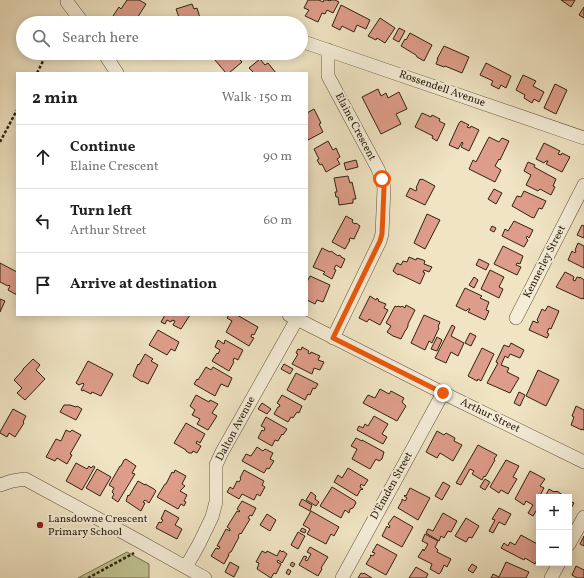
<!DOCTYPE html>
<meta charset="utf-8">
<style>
body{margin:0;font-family:Vollkorn,serif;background:#f6f6f6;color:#202124}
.controls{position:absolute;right:12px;bottom:12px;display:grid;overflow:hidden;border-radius:0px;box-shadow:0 2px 10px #0003}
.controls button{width:36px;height:36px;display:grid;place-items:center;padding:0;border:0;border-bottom:1px solid #e0e0e0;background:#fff;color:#202124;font:20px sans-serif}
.stop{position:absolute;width:12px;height:12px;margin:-9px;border:3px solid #ea580c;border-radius:50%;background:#fff}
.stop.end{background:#ea580c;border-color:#fff;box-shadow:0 1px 4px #0008}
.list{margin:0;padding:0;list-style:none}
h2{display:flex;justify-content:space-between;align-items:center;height:52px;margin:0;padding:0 16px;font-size:17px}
h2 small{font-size:13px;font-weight:400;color:#757577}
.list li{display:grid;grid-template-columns:26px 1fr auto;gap:12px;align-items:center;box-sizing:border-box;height:64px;padding:0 16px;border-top:1px solid #e0e0e0}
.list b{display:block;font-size:15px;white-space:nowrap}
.list p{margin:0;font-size:13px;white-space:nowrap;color:#757577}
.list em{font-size:13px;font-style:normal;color:#757577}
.icon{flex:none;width:22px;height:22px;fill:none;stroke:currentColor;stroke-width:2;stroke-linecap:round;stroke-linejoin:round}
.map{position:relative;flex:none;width:584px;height:578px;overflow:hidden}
.search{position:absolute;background:#fff;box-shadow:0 2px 10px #0003;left:16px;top:16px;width:292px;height:44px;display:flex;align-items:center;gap:10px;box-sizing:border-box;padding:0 14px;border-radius:22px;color:#757577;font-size:15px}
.panel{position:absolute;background:#fff;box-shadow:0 2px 10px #0003;left:16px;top:72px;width:292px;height:244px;border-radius:0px}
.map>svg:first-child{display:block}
.green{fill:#bfc290;stroke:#777250}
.building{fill:#de9d8a;stroke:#2f220f}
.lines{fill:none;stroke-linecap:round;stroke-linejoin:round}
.minor-casing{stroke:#5f523c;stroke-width:14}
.path{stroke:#2f220f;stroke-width:2.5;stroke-dasharray:3 2;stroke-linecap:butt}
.minor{stroke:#f5edd8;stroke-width:13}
.route{stroke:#ea580c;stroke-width:5}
.poi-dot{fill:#8f2418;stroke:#f5edd8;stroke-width:1.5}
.labels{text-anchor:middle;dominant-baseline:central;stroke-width:4;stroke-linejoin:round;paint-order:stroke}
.street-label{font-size:11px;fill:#2f220f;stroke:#f5edd8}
.poi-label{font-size:11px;fill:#2f220f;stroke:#f5edd8;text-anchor:start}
</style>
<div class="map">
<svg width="584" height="578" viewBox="0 0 584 578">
<rect width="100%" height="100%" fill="#f0e4c3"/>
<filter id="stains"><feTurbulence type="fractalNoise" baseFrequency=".005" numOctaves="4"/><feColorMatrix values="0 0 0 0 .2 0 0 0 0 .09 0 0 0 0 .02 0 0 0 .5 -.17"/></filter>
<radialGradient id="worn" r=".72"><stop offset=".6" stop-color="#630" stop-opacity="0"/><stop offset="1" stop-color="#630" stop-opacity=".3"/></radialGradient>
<path class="green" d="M 127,552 L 149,564 L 149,578 L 78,578 Z"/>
<path class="building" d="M 127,0 L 139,0 L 146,4 L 134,23 L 124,23 L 113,16 L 119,7 L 121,9 Z
M 308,0 L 319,0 L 323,2 L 324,0 L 327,0 L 330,1 L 331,0 L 335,0 L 339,2 L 333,13 L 327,10 L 325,14 L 322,13 L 318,22 L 305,16 L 309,10 L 304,8 Z
M 561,0 L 575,0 L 571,7 Z
M 192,4 L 194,9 L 197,8 L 200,18 L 206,19 L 207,23 L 181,23 L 176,9 Z
M 341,5 L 370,20 L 366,29 L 357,25 L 354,32 L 342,26 L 340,30 L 332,26 Z
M 584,7 L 584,18 L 579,15 Z
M 380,18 L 395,28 L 385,43 L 377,38 L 376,40 L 368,36 Z
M 399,28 L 405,31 L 399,42 L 393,39 Z
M 410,33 L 432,45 L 424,61 L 417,57 L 416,55 L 401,46 L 405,39 L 406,40 Z
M 444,46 L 469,57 L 462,73 L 445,66 L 444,67 L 436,64 L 438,59 L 437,59 Z
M 209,53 L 234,53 L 242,62 L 229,73 L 226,73 Z
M 260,59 L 265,65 L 268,63 L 276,73 L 254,73 L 249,68 Z
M 486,63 L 511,76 L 506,88 L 501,85 L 499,89 L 491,85 L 493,81 L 480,75 Z
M 523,75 L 536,81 L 533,86 L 544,92 L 539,102 L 534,99 L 532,103 L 524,98 L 525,95 L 516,90 Z
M 555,84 L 567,90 L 556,114 L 544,108 Z
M 378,89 L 381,96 L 386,93 L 388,98 L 399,92 L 407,109 L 396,114 L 401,124 L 381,134 L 362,97 Z
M 314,109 L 321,123 L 319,124 L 323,132 L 308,140 L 307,137 L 307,113 Z
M 422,113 L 431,117 L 432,115 L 440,119 L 439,121 L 445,124 L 437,141 L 432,138 L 433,136 L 415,127 Z
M 461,121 L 469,125 L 467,127 L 470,128 L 471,126 L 479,130 L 469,151 L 461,147 L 463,143 L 462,142 L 458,149 L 449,145 L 459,123 Z
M 489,137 L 499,142 L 502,138 L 509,141 L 500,160 L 499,159 L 495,166 L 501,170 L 495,182 L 469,169 L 473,160 L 476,162 Z
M 328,141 L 333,150 L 336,148 L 340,157 L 337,159 L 340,164 L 326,172 L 322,164 L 320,165 L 317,160 L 319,159 L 314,149 Z
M 544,143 L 560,151 L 558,154 L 561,155 L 562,153 L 570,157 L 562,172 L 546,164 L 548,161 L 546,161 L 544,163 L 536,159 Z
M 356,160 L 358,167 L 346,170 L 344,163 Z
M 528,162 L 535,165 L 534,167 L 556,179 L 553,186 L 555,187 L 551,195 L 540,189 L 538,191 L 526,185 L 531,175 L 524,171 Z
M 348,176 L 350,183 L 352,182 L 356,199 L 353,199 L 353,203 L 339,205 L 338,197 L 336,197 L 335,192 L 337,192 L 334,178 Z
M 420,179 L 422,180 L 422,179 L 435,186 L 425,205 L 406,196 L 410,188 L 416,191 L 417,189 L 416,188 Z
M 494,189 L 502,193 L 496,204 L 488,199 Z
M 524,191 L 546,201 L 542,209 L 539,208 L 534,218 L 531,217 L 512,206 L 517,196 L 521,197 Z
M 427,214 L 440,220 L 425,249 L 414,243 Z
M 346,216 L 353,220 L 352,222 L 355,224 L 356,223 L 360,226 L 354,239 L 350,238 L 349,240 L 350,240 L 345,249 L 332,242 Z
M 514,221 L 533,230 L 529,238 L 527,236 L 526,238 L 528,240 L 524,247 L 502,236 L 505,229 L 508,231 Z
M 582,225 L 584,226 L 584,238 L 577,235 Z
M 492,226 L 496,228 L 494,232 L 490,230 Z
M 578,243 L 584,246 L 584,268 L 568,260 L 572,251 L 575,253 L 576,251 L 575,250 Z
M 503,246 L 523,256 L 520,264 L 517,263 L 516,265 L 521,267 L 517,275 L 494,264 Z
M 322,248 L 330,252 L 331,251 L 338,256 L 339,255 L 341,256 L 341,257 L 345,259 L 341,268 L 336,265 L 334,269 L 336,270 L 332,279 L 323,274 L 325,272 L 313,267 Z
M 409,257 L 416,260 L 417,258 L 423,260 L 425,261 L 424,264 L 432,267 L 429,272 L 424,270 L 423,272 L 425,273 L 420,284 L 399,274 L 398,275 L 393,271 L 397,263 L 401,265 L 403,261 L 407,262 Z
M 479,259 L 489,264 L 486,270 L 476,265 Z
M 0,263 L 17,272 L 17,295 L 8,290 L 10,286 L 9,285 L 8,286 L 0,282 Z
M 490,270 L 504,277 L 499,287 L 503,289 L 499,298 L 481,289 Z
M 565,272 L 573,276 L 574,277 L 573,280 L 575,281 L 577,277 L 580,278 L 580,277 L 584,280 L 584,299 L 582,298 L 582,299 L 556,287 Z
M 310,276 L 330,285 L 323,302 L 317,300 L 315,304 L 307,300 L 307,282 Z
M 474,277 L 478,280 L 474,288 L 469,285 Z
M 465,288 L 482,296 L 480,298 L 489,302 L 486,310 L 489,311 L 485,320 L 468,312 L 470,309 L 468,309 L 466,311 L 456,306 Z
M 370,296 L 376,300 L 377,298 L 379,300 L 378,301 L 386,304 L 384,308 L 388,310 L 380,325 L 369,319 L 367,322 L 359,318 Z
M 0,299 L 5,301 L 0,312 Z
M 406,305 L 415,310 L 408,324 L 408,326 L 406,330 L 405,331 L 401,339 L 396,337 L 393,336 L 387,332 L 391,326 L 386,323 L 395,306 L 397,307 L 398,306 L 401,307 L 402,306 L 405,308 Z
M 548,306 L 559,311 L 551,329 L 549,328 L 547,333 L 549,334 L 547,338 L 529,330 L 533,321 L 538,323 L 538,321 L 537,320 L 542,309 L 545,311 Z
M 165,315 L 190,315 L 181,329 L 173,325 L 175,321 L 172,320 L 171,322 L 167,320 L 165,324 L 161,322 Z
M 229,315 L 237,315 L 258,327 L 254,335 L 252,334 L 251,337 L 254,338 L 249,346 L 226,332 L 232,321 L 227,318 Z
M 424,315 L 440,322 L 438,327 L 439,328 L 432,343 L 429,341 L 425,350 L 411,343 Z
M 452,325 L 455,327 L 451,336 L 464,343 L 458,356 L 451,352 L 446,363 L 435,358 Z
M 158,330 L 179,342 L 175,351 L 171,349 L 167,355 L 149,345 Z
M 470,333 L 476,336 L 471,346 L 465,343 Z
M 437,337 L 442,340 L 437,351 L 431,349 Z
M 218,340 L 224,344 L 225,340 L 243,350 L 238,360 L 234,358 L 233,361 L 234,362 L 229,371 L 212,361 L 217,353 L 218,354 L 220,350 L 215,347 Z
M 511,343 L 524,350 L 520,358 L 510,354 L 508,358 L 505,356 L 501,365 L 509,368 L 507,372 L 519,378 L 510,393 L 487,383 L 498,363 L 496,362 L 504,345 L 509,347 Z
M 302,347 L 309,351 L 308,353 L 310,354 L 311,352 L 320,356 L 318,360 L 324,362 L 320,370 L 314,368 L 312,374 L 292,364 L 298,354 L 296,353 L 298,349 L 301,350 Z
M 482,348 L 494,354 L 481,381 L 478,379 L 477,381 L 468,376 Z
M 145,354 L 153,359 L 151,361 L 158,365 L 148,384 L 142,381 L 142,382 L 133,376 L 138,364 L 139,365 Z
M 33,359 L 40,365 L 36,370 L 45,379 L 25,400 L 17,393 L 22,388 L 14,380 L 23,370 L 23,369 Z
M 88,361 L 113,374 L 101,396 L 92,392 L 91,394 L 83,390 L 83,391 L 81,390 L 84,384 L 83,383 L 79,385 L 76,383 Z
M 284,364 L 293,369 L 290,374 L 281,369 Z
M 206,367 L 211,370 L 213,367 L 232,378 L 228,387 L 221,384 L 215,396 L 194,384 L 197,379 L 198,380 Z
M 538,370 L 559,380 L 546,406 L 526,396 Z
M 296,373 L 318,384 L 315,389 L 313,388 L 310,395 L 308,394 L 305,400 L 287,390 Z
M 380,389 L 389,394 L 391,391 L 404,398 L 402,402 L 406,406 L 397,421 L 363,403 L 368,395 L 375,398 Z
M 519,392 L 525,395 L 520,406 L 514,403 Z
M 196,395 L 209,402 L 210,400 L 218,404 L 212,413 L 217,416 L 208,430 L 197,424 L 200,419 L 192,415 L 195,410 L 190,406 Z
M 282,395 L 302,406 L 299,413 L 297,412 L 293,418 L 291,417 L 288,422 L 274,414 L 278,407 L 279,407 L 280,405 L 277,403 Z
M 262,403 L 271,409 L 267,414 L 258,409 Z
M 64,405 L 70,405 L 76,407 L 77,406 L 82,409 L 76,420 L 60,412 Z
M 576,406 L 584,410 L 584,430 L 582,429 L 582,430 L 571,425 L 574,417 L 572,416 Z
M 13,409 L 26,416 L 23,422 L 24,423 L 15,437 L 9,433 L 7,437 L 0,433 L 0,432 Z
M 374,416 L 388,424 L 382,434 L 387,437 L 383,444 L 357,430 L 359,426 L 363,428 L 365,424 L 368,426 Z
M 266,417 L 287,429 L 283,435 L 282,434 L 278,441 L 275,440 L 272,446 L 258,438 L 262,430 L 264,431 L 265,428 L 261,426 Z
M 186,423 L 205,434 L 200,443 L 197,441 L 196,443 L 201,446 L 197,453 L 193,451 L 192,453 L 189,453 L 186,451 L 186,450 L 174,443 Z
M 66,430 L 70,432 L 72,430 L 81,435 L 70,454 L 72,455 L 67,464 L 57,458 L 55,461 L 46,457 L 56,439 L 61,441 Z
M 437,431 L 444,435 L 446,433 L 455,438 L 454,441 L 462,445 L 453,461 L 440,453 L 437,458 L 426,452 Z
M 356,438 L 362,441 L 362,440 L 384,452 L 382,459 L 379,461 L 376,459 L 370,469 L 352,459 L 357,449 L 351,446 Z
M 478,445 L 497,455 L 494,459 L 495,460 L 487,474 L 485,477 L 484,476 L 482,480 L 472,474 L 474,471 L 470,469 L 461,485 L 456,483 Z
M 257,447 L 263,451 L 265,449 L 273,453 L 270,459 L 274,461 L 269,469 L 267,468 L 264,473 L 242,461 L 246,454 L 251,456 Z
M 126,459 L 136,466 L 132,473 L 135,474 L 118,502 L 112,498 L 114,494 L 112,492 L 114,488 L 109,485 L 120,466 L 121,466 L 124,460 Z
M 506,460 L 519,466 L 513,477 L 517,479 L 508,494 L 501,490 L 499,493 L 490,487 Z
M 76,463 L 87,469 L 89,466 L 91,468 L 93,466 L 95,467 L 82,490 L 66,481 Z
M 348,468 L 368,480 L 364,486 L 361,484 L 360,487 L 363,489 L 362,490 L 361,489 L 357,496 L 334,482 L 338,475 L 342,478 Z
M 97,469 L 111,477 L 100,496 L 86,488 Z
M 175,470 L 186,476 L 182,484 L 185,486 L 180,491 L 187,495 L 184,501 L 186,502 L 184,506 L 181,504 L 178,509 L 157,497 L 165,484 L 166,484 L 172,472 L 174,473 Z
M 244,470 L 264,481 L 262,485 L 265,487 L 260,496 L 257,494 L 254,500 L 242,494 L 239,499 L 227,492 L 230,487 L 233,489 L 237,481 L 239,482 L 241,479 L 240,478 Z
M 530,471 L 545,479 L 540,486 L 544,488 L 539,497 L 539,506 L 533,516 L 528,513 L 533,505 L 526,501 L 524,505 L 515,499 Z
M 485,479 L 490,482 L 485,490 L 480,487 Z
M 138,481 L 145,485 L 145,484 L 154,489 L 156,491 L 149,503 L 145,500 L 143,502 L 145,503 L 141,511 L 126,501 L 128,495 L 129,496 Z
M 443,482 L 450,486 L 442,500 L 435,496 Z
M 332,487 L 355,501 L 356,503 L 353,508 L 350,509 L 349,513 L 345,510 L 341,518 L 320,506 Z
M 410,488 L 430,498 L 418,520 L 398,508 L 402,501 L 402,499 L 405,501 L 407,498 L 404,496 L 405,495 L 406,496 Z
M 549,489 L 554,492 L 555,491 L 556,492 L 557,491 L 564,496 L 563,497 L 545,497 Z
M 311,492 L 316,496 L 315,499 L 319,502 L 316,506 L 306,500 Z
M 302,499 L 312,505 L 310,511 L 299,505 Z
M 242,501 L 256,508 L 252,516 L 250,515 L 248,518 L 250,519 L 241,534 L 240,533 L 238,536 L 239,537 L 231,552 L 230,552 L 228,555 L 229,555 L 224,564 L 211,556 L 216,548 L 219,549 L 220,547 L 217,546 L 226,529 L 230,531 L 230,529 L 227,527 L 237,511 L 239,512 L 240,511 L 237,509 Z
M 569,501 L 574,503 L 569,512 Z
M 499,508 L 511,514 L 505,525 L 499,522 L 493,533 L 489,531 L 495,520 L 492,519 Z
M 165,510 L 179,518 L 175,525 L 182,529 L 177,539 L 156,528 L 159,522 L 161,523 L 163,520 L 161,519 Z
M 311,511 L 339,527 L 334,536 L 331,534 L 326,544 L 307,534 L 310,529 L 303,525 Z
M 443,513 L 457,521 L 451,532 L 448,531 L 444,538 L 441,536 L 439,541 L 426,533 L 428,529 L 433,531 Z
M 267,514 L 276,520 L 270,531 L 260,525 Z
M 394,516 L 413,527 L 402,547 L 382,536 L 387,526 L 389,528 L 390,526 L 388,524 Z
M 466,518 L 479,526 L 472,538 L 469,537 L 466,542 L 455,536 Z
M 302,528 L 306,530 L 305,533 L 300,531 Z
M 298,532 L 305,536 L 298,549 L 291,545 Z
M 425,534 L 438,541 L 435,547 L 438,550 L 437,552 L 451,559 L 447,567 L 444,565 L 441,572 L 439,574 L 430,569 L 432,564 L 418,557 L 423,549 L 424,551 L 428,544 L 422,541 Z
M 521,535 L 539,545 L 539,556 L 535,564 L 525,558 L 524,560 L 501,548 L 504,543 L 508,546 L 510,542 L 515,545 Z
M 584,536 L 584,546 L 580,544 Z
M 377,544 L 397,555 L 386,575 L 366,564 L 371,556 L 370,555 L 373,556 L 375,553 L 372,552 L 373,551 Z
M 310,547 L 328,557 L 321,568 L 322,569 L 318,576 L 299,565 L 304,556 L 307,557 L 305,560 L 307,561 L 311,554 L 307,552 Z
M 280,550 L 282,552 L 283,551 L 287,554 L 282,563 L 278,560 L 277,562 L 281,564 L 276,574 L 274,573 L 271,578 L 257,569 L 259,563 L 256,562 L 262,551 L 266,553 L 267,551 L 277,556 Z
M 230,562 L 239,567 L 234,577 L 225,572 Z
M 292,562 L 295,564 L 293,567 L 290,565 Z
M 506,562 L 529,572 L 526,578 L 491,578 L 493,574 L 499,577 Z
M 472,564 L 477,567 L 473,573 L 468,570 Z
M 576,566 L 584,570 L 584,578 L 577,578 L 572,575 Z
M 416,567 L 428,574 L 426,578 L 409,578 Z
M 288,569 L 291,571 L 289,575 L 286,573 Z
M 361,573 L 363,574 L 364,573 L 372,578 L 358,578 Z"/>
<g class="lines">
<g class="minor-casing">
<path id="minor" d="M 67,2 L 83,23
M 301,41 L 584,138
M 328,50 L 328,76 L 378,169 L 382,179 L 384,188 L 382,234 L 380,241 L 333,338
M 104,53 L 117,73
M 289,315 L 443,393 L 584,462
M 516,318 L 584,185
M 0,485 L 12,481 L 25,479 L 139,541 L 205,578
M 569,544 L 584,517
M 186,567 L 199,544 L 212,517 L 216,502 L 216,465 L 222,452 L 297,319
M 342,578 L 443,393
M 551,578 L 559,563"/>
</g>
<path class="path" d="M 37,73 L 47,53
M 0,142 L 17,110
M 88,578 L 134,553"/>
<use href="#minor" class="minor"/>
</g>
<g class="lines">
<path class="route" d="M 382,179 L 384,188 L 382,234 L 380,241 L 333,338 L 443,393"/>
</g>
<circle class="poi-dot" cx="40" cy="525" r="4"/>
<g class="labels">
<g class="street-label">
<text transform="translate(442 89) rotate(19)">Rossendell Avenue</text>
<text transform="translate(355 127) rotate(62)">Elaine Crescent</text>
<text transform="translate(545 262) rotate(-63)">Kennerley Street</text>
<text transform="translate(490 416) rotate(26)">Arthur Street</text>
<text transform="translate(236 429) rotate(-62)">Dalton Avenue</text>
<text transform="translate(392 486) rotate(-61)">D'Emden Street</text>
</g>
<g class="poi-label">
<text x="48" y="519">Lansdowne Crescent<tspan x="48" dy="13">Primary School</tspan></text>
</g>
</g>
<rect width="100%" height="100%" filter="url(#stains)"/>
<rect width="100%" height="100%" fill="url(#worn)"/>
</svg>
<div class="controls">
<button>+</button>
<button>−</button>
</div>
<div class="stop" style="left:382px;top:179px"></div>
<div class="stop end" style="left:443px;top:393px"></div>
<div class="search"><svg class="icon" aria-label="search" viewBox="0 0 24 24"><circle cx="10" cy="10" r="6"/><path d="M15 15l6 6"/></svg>Search here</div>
<section class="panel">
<h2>2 min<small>Walk · 150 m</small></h2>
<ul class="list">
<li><svg class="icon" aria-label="ahead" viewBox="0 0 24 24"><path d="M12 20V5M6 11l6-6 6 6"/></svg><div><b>Continue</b><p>Elaine Crescent</p></div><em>90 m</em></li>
<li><svg class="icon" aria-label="left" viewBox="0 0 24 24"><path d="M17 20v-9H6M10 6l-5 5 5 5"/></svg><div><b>Turn left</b><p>Arthur Street</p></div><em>60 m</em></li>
<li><svg class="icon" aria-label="arrive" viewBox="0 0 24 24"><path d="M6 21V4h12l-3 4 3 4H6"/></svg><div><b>Arrive at destination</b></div></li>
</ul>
</section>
</div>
